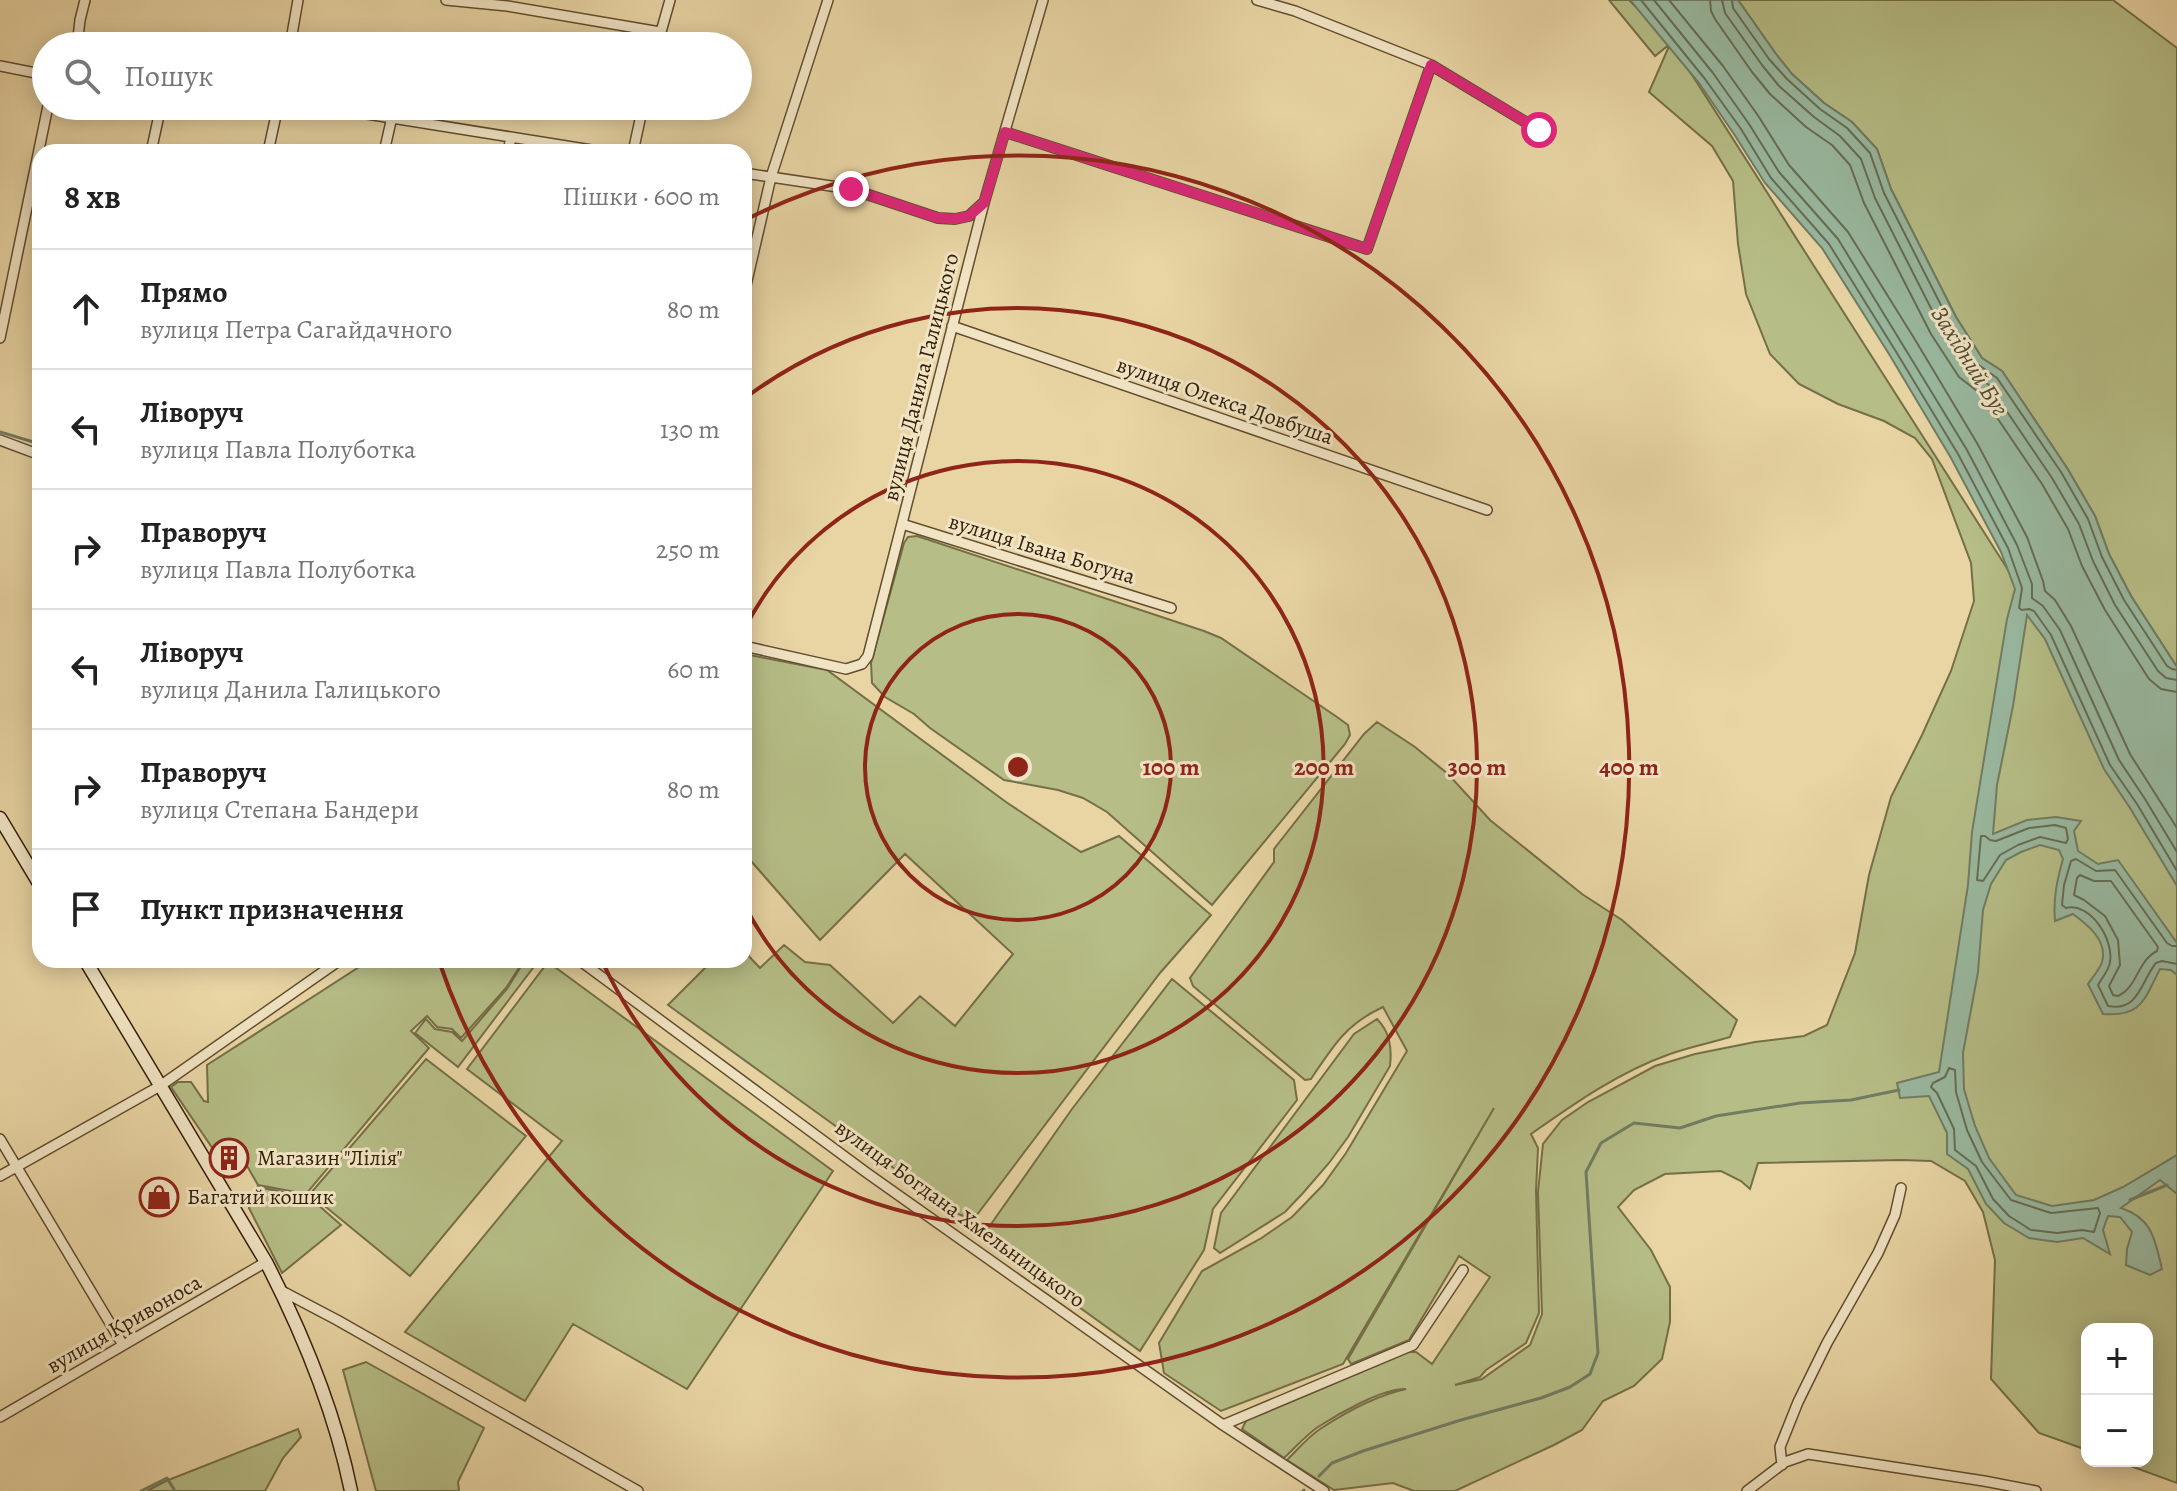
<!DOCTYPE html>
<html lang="uk">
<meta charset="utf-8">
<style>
body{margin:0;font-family:Alegreya,serif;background:#f2f2f2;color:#222}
.controls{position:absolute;right:24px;bottom:24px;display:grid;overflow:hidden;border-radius:16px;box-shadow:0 4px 20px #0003}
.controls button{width:72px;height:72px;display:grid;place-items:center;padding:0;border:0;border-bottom:2px solid #e0e0e0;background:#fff;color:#222;font:40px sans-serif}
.stop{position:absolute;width:24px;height:24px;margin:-18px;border:6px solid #db2777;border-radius:50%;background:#fff}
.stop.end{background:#db2777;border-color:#fff;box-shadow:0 2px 8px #0008}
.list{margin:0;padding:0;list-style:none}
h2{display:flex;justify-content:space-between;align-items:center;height:104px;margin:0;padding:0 32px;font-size:34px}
h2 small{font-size:26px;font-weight:400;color:#767676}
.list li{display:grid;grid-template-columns:52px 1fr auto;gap:24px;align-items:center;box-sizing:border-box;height:120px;padding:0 32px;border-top:2px solid #e0e0e0}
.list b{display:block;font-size:30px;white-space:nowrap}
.list p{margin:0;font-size:26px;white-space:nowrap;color:#767676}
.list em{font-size:26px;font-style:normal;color:#767676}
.icon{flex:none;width:44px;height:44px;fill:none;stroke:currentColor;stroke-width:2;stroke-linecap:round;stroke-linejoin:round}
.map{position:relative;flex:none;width:2177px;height:1491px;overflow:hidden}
.search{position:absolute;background:#fff;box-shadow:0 4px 20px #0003;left:32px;top:32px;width:720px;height:88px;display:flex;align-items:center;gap:20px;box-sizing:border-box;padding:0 28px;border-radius:44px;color:#767676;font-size:30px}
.panel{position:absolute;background:#fff;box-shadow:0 4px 20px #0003;left:32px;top:144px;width:720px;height:824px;border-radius:24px}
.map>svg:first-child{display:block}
.green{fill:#b6bd86;stroke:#756f47;stroke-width:2}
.water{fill:#99b9a0;stroke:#717c63;stroke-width:2}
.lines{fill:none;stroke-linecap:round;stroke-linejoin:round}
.shore{stroke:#666d54;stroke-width:2}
.stream{stroke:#717c63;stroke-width:3}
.street-casing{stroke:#614e2f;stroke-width:12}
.secondary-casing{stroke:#342108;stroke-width:15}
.street{stroke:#f1e4c4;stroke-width:9}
.secondary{stroke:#f1e4c4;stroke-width:12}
.route{stroke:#db2777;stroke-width:10}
.ring{fill:none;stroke:#8f2418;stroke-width:4}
.labels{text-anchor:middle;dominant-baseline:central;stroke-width:6;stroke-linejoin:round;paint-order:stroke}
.street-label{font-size:22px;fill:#342108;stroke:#f1e4c4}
.poi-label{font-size:22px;fill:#342108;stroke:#f1e4c4;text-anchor:start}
.water-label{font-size:24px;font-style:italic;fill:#524f36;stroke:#f1e4c4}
.centre{fill:#8f2418;stroke:#f1e4c4;stroke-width:4}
.ring-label{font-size:24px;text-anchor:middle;font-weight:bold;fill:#8f2418;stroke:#f1e4c4;stroke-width:6;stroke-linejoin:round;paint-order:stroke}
</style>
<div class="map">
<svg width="2177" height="1491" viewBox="0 0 2177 1491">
<rect width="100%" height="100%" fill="#e9d5a4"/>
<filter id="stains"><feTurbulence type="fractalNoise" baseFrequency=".0025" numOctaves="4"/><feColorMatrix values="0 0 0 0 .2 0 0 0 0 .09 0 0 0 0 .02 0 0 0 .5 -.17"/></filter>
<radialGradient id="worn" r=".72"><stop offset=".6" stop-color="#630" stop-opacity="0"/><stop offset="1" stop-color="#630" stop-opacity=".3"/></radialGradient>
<path class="green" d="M 1609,0 L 1629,0 L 1671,42 L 2033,609 L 2177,826 L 2177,1483 L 2117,1461 L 2147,1461 L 2147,1329 L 2087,1329 L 2087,1450 L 2039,1433 L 1991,1379 L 1995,1260 L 1983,1212 L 1965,1181 L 1931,1161 L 1901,1160 L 1758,1163 L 1750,1189 L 1741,1181 L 1721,1171 L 1665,1174 L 1634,1190 L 1618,1207 L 1651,1250 L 1670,1287 L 1670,1322 L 1662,1359 L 1634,1386 L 1603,1401 L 1582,1430 L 1554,1445 L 1455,1491 L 1414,1491 L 1393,1483 L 1334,1490 L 1287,1460 C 1297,1450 1308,1437 1320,1429 C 1346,1412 1378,1395 1406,1389 C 1383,1388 1338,1414 1318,1427 C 1306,1435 1295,1448 1284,1458 L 1242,1429 L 1247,1419 L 1408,1352 L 1416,1352 L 1432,1364 L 1490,1277 L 1459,1256 L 1409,1340 L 1351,1364 L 1348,1359 L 1494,1108 L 1343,1364 L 1221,1411 L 1164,1373 L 1159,1343 L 1202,1271 L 1260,1239 L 1292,1217 L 1323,1185 L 1346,1153 L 1407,1051 L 1383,1007 C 1346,1024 1333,1046 1311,1079 L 1305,1080 L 1193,986 L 1190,978 L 1274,862 L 1274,849 L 1364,734 L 1377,722 L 1415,747 L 1448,774 L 1490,820 L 1582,894 L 1622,920 L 1737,1020 L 1730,1037 C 1710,1043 1689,1047 1670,1054 C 1619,1072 1575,1103 1531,1134 L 1538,1148 L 1536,1191 L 1539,1313 L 1526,1343 L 1486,1370 L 1480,1377 L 1455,1385 L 1482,1379 L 1530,1345 L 1542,1314 L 1538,1192 L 1543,1144 L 1562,1120 L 1588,1102 L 1655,1066 L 1695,1054 L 1755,1042 L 1804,1036 L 1827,1025 L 1855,953 L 1869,875 L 1891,797 L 1922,735 L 1951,671 L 1974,601 L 1971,563 L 1932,459 L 1915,438 L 1884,421 L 1838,404 L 1799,384 L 1770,354 L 1746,294 L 1738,244 L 1733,181 L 1712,146 L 1649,92 L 1670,44 L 1655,56 Z
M 1738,0 L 2113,0 L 2177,48 L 2177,667 L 2131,596 L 2109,554 L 2095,516 L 2067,468 L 2002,371 L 1982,358 L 1956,317 L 1891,189 L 1877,149 L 1852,122 L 1824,103 L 1792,74 L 1776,54 Z
M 917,536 L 1204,631 L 1221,638 L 1337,717 L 1348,725 L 1350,735 L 1345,744 L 1212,905 L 1107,812 L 1083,798 L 1058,790 L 1004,780 L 930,728 L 914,714 L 885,697 L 872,683 L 871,663 L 904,543 L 908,537 Z
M 744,654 L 827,670 L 1006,802 L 1081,852 L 1119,836 L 1211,915 L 1160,973 L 973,1220 L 956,1213 L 668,1005 L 713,960 L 744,960 L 744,951 L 760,968 L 784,945 L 805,962 L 830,965 L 893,1023 L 920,996 L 955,1026 L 1013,954 L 905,854 L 820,940 L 744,853 Z
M 370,960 L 524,960 L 506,988 L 461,1038 L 452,1029 L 437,1027 L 427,1016 L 411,1031 L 429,1048 L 306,1194 L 258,1185 L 235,1145 L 217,1155 L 171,1087 L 178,1082 L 191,1082 L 204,1101 L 208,1102 L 207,1065 Z
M 525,960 L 539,960 L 458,1067 L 415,1033 L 426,1019 L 435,1029 L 452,1032 L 462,1041 L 507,989 Z
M 548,962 L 833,1171 L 687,1389 L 573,1324 L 525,1401 L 405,1332 L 562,1141 L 467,1069 Z
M 1172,979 L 1294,1080 L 1297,1100 L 1213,1209 L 1204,1250 L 1140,1351 L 982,1237 L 1072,1109 Z
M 1377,1019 C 1390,1032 1392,1048 1390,1066 L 1348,1137 L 1329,1163 L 1303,1193 L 1285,1212 L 1220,1253 L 1214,1248 L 1221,1213 L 1354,1034 Z
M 426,1059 L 526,1136 L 410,1276 L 310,1194 Z
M 257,1187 L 309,1197 L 341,1225 L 282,1273 L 249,1208 Z
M 366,1362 L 484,1428 L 458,1482 L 459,1491 L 376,1491 L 343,1370 Z
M 298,1429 L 301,1437 L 283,1458 L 265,1491 L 147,1491 L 166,1481 Z"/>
<path class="water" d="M 1630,0 L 1738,0 L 1776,54 L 1792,74 L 1824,103 L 1852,122 L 1877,149 L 1891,189 L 1956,317 L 1982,358 L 2002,371 L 2067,468 L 2095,516 L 2109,554 L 2131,596 L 2177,667 L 2177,886 L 2130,808 L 2104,769 L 2045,639 L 2027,615 L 2013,706 L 1997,785 L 1993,834 L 2027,820 L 2056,817 L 2081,821 L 2074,831 L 2078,851 L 2098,864 L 2118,860 L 2177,943 L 2177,975 L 2171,970 L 2160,969 C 2144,999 2143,1017 2103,1014 L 2088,984 C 2092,978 2100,969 2102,962 C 2108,941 2088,925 2073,914 L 2055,921 C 2053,899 2057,880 2063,859 L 2059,850 L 2040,845 L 2021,852 L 2006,860 L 1991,884 L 1983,910 L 1978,972 L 1963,1053 L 1964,1089 L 1975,1126 L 1989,1158 L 2016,1195 L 2052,1206 L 2094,1200 L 2123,1187 L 2177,1155 L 2177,1194 L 2160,1180 L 2121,1208 C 2152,1218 2155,1239 2162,1269 L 2150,1275 L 2126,1265 L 2127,1249 L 2132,1232 L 2120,1217 L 2108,1216 L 2103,1230 L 2110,1254 L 2083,1238 L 2057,1242 L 2029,1238 L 2004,1223 L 1986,1204 L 1968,1169 L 1947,1154 L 1947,1133 L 1929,1096 L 1900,1098 L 1897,1083 L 1939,1072 L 1968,885 L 1972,832 L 2007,619 L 2015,589 L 2001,552 L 1951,458 L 1889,354 L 1822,248 L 1765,183 L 1734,134 L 1699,83 Z"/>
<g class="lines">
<path class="shore" d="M 1641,0 L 1705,79 L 1741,129 L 1771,178 L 1829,244 L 1895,350 L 1958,454 L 2008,548 L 2022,588 L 2019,608 L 2022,610 L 2029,609 L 2034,611 L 2051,635 L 2110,765 L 2137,804 L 2177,871
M 1654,0 L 1713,73 L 1749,124 L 1779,172 L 1838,239 L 1967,450 L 2017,545 L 2032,584 L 2032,598 L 2043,606 L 2060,630 L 2119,760 L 2145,799 L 2177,852
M 1669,0 L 1723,66 L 1759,117 L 1789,165 L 1848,232 L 1914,338 L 1977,443 L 2027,537 L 2043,581 L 2045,591 L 2055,600 L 2071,626 L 2130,754 L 2177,828
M 1710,0 L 1711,11 L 1715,19 L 1752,72 L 1770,94 L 1806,127 L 1832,145 L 1850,165 L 1864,203 L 1931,334 L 1959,377 L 1981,394 L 2042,484 L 2068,529 L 2082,566 L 2105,610 L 2149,679 L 2161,689 L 2177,692
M 1722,0 L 1725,13 L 1762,65 L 1779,86 L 1814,117 L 1840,136 L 1861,159 L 1875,198 L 1940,326 L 1968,370 L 1989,385 L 2052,478 L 2079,524 L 2093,561 L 2115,605 L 2158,671 L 2166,678 L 2177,680
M 1732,0 L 1733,8 L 1769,59 L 1787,79 L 1820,109 L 1847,128 L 1870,153 L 1884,193 L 1949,321 L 1976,363 L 1997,378 L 2061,472 L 2088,519 L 2102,557 L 2124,600 L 2167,666 L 2172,669 L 2177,670
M 2055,825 L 2066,828 L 2068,839 L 2066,843 L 2040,837 L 2018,845 L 2000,855 L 1983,881 L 1977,880 L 1981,836 L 1985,836 L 1990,840 L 1996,841 L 2029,828 Z
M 2080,875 L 2094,881 L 2111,881 L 2158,947 L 2157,951 C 2137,961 2138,987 2118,996 L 2113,995 L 2109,986 L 2120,965 L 2118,940 L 2105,916 L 2084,900 L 2074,895 L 2077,878 Z
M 2177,946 L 2172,946 L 2167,943 L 2115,870 L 2096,871 L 2076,859 L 2071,861 L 2064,885 L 2062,905 L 2066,908 C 2090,902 2114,939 2110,962 C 2109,970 2102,978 2098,985 L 2108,1006 C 2139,1012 2141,981 2156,963 L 2162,961 L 2177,964
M 1949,1068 L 1955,1070 L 1956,1092 L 1967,1130 L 1982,1162 L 2011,1200 L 2051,1213 L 2098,1208 L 2100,1213 L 2094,1232 L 2082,1230 L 2057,1233 L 2031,1230 L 2009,1216 L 1993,1199 L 1976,1166 L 1955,1150 L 1954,1129 L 1937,1093 L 1931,1087 L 1933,1083 L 1945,1077 Z"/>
<path class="stream" d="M 0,432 L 40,444
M 2130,1200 L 2167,1185
M 1319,1476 L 1332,1463 L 1363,1451 L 1461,1420 L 1541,1398 L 1570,1387 L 1590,1374 L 1598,1353 L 1586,1172 L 1601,1143 L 1634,1123 L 1680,1128 L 1716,1116 L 1800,1103 L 1851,1100 L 1899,1090
M 141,1491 L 167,1478 L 175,1491
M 1303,1491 L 1304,1490"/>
<g class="street-casing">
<path id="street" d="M 446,0 L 507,6 L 660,32
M 1257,0 L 1295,11 L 1431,65 L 1539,130
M 77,46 L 80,20 L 85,0
M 290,46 L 298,0
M 657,46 L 670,0
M 0,66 L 46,75
M 317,106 L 604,152
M 1005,132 L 1367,249 L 1431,65
M 151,152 L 161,106
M 268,152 L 278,106
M 384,152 L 392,117
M 508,152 L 511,137
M 633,152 L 643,106
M 744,173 L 851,189 L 938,218 L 955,219 L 969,216 L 982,204
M 744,294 L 771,177 L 828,0
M 952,326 L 1487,510
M 0,338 L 48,106
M 0,440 L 40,455
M 902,524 L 1171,608
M 744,646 L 846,669 L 862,664 L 868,656 L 984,203 L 1043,0
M 579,960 L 867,1173 L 1223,1425 L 1324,1491
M 0,1139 L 123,1345
M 0,1176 L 160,1086 L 340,960
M 280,1290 L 337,1320 L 638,1491
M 0,1417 L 266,1262
M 1223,1425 L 1413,1345 L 1463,1270
M 1782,1465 L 1780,1447 L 1798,1402 L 1827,1343 L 1878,1253 L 1895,1215 L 1901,1188
M 1747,1491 L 1785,1462 L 1808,1454 L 1984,1481 L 2036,1491"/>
</g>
<g class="secondary-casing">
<path id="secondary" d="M 0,818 L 40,885
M 85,960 L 266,1262 C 303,1334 335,1412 351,1491"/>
</g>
<use href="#street" class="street"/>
<use href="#secondary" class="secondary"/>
</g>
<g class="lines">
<path class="route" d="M 851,189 L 938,218 L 955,219 L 969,216 L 984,203 L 1005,132 L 1367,249 L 1431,65 L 1539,130"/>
</g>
<g class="ring">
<circle cx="1018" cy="767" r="153"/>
<path d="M744 630A306 306 0 1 1 744 904"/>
<path d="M745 398A459 459 0 1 1 602 961"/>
<path d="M745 220A611 611 0 1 1 439 961"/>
</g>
<defs>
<g id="building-ring" transform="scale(2)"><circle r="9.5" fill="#f1e4c4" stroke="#8f2418" stroke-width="1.5"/><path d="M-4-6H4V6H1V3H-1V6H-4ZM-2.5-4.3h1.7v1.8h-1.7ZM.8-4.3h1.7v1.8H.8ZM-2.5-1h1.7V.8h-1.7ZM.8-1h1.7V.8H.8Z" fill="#8f2418"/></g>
<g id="shop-ring" transform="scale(2)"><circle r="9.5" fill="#f1e4c4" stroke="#8f2418" stroke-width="1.5"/><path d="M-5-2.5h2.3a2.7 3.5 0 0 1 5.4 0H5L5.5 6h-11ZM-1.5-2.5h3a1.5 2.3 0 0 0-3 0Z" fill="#8f2418"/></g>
</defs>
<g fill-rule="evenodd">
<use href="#building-ring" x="229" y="1158"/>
<use href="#shop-ring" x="159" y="1197"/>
</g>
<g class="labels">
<g class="street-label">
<text transform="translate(921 377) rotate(-76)">вулиця Данила Галицького</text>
<text transform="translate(1225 401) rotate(19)">вулиця Олекса Довбуша</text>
<text transform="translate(1042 549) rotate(17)">вулиця Івана Богуна</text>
<text transform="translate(960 1214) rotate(36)">вулиця Богдана Хмельницького</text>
<text transform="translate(124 1324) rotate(-30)">вулиця Кривоноса</text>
</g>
<g class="poi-label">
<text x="257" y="1158">Магазин "Лілія"</text>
<text x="187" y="1197">Багатий кошик</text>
</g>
<g class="water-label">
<text transform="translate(1970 361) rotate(58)">Західний Буг</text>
</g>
</g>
<circle cx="1018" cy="767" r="12" class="centre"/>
<g class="ring-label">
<text x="1171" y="775">100 m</text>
<text x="1324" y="775">200 m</text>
<text x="1477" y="775">300 m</text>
<text x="1629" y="775">400 m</text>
</g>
<rect width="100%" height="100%" filter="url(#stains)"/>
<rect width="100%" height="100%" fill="url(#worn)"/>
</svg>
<div class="controls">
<button>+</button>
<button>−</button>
</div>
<div class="stop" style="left:1539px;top:130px"></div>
<div class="stop end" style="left:851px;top:189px"></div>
<div class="search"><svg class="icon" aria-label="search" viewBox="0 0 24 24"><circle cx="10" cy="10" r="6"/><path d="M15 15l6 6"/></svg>Пошук</div>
<section class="panel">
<h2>8 хв<small>Пішки · 600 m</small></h2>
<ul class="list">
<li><svg class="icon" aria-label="ahead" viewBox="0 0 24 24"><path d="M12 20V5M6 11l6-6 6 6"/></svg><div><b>Прямо</b><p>вулиця Петра Сагайдачного</p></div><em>80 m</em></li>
<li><svg class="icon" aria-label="left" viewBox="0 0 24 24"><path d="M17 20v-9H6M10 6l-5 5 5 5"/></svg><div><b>Ліворуч</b><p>вулиця Павла Полуботка</p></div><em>130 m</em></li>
<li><svg class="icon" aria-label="right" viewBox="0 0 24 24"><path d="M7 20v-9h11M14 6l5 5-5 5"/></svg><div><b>Праворуч</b><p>вулиця Павла Полуботка</p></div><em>250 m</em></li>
<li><svg class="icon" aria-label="left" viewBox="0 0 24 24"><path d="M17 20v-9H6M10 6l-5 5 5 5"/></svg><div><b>Ліворуч</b><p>вулиця Данила Галицького</p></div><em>60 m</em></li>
<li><svg class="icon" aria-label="right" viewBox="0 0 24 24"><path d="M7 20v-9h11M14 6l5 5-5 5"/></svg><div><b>Праворуч</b><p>вулиця Степана Бандери</p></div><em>80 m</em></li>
<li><svg class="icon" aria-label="arrive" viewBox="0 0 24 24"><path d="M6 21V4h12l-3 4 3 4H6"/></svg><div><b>Пункт призначення</b></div></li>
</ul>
</section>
</div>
